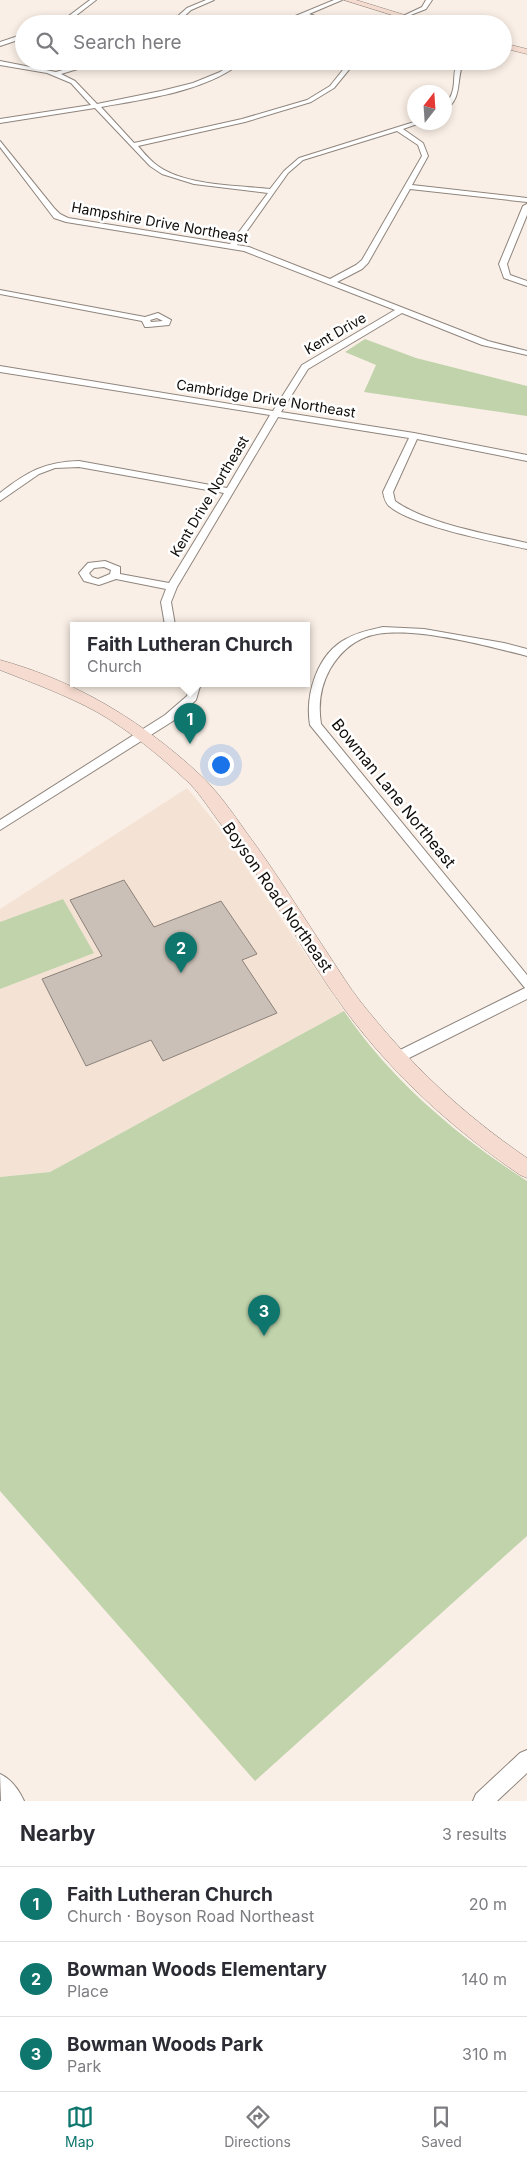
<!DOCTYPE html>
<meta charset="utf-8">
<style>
body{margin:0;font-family:Inter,sans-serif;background:#f2f2f3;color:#2b2b33}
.compass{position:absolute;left:407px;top:85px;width:45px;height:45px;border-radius:50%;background:#fff;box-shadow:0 2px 8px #0003;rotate:17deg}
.you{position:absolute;left:220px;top:764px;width:18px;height:18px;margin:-12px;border:4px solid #fff;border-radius:50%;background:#1a73e8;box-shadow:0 0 0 8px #1a73e833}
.badge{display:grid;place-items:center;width:32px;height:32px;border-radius:50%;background:#0f766e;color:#fff;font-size:16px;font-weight:700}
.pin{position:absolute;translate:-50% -41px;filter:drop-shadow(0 1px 2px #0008)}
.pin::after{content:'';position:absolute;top:26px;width:18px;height:15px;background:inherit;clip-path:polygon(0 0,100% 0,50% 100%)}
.popup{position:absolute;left:70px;top:622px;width:240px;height:65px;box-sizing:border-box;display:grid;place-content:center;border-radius:0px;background:#fff;filter:drop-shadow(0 1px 4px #0005);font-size:16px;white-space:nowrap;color:#7c7c81}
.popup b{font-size:19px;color:#2b2b33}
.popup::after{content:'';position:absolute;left:50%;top:100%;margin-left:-10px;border:10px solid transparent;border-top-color:#fff}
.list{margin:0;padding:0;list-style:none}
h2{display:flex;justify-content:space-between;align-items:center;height:65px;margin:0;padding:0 20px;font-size:21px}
h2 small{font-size:16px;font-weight:400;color:#7c7c81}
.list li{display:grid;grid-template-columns:32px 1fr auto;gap:15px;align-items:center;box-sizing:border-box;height:75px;padding:0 20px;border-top:1px solid #e1e1e2}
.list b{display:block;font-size:19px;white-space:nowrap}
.list p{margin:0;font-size:16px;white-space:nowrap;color:#7c7c81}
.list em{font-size:16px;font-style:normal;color:#7c7c81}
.icon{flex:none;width:28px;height:28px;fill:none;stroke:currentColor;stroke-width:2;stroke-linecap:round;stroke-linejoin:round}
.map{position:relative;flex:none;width:527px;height:1801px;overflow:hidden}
.search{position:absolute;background:#fff;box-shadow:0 2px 8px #0003;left:15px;right:15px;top:15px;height:55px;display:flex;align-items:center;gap:12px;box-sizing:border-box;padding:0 18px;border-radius:28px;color:#7c7c81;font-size:19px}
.sheet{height:290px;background:#fff}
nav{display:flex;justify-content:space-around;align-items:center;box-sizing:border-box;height:70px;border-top:1px solid #e1e1e2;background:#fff;font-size:14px;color:#7c7c81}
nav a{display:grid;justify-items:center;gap:2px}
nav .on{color:#0f766e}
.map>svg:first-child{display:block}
.built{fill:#f4e3d5}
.green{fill:#c0d3ab}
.building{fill:#cac0b7;stroke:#8b8179}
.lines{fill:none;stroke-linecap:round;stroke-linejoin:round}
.street-casing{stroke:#8f857d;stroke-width:2}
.secondary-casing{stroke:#8f857d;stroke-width:1}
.street{fill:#fff;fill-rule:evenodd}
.secondary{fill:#f6dcd0;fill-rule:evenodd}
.labels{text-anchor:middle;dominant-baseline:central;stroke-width:5;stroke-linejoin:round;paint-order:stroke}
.far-street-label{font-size:14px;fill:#0f0c09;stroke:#fff}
.street-label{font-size:16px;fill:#0f0c09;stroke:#fff}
</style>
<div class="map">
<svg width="527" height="1801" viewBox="0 0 527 1801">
<rect width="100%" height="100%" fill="#faefe6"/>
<path class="built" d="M 187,788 L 216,823 L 344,1011 L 50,1172 L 0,1177 L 0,909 Z"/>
<path class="green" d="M 365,339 L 416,358 L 527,386 L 527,416 L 364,392 L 376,365 L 345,352 Z
M 63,899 L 94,953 L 0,989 L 0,922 Z
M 344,1011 C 391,1080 457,1136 527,1181 L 527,1536 L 255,1781 L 0,1491 L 0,1177 L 50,1172 Z"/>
<path class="building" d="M 124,880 L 154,927 L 221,901 L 257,954 L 242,960 L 277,1013 L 163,1061 L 151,1040 L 86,1066 L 42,979 L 102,956 L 70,900 Z"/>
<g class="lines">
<g class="street-casing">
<path id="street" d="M 90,0 L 96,0 L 65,24 L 58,24 Z
M 206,0 L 214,0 L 191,10 L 176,24 L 169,24 L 187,8 Z
M 334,0 L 342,0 L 309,14 L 339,24 C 327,24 313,15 303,16 C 294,17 287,24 276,24 Z
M 426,0 L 432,0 L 426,9 L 403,18 L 403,16 L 422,7 Z
M 24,34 L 24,38 L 0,46 L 0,42 Z
M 0,61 L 56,72 L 93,61 L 104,61 L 61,74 L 75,81 L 97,104 L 161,91 L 193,83 L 220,72 L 236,61 L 243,61 C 208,91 145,99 101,107 L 134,143 L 242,119 L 307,100 L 330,86 L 350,61 L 356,61 L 334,88 L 311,102 L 245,122 L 138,146 C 143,152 148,158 154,163 C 181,186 236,185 270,189 L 284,171 L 299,158 L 414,122 L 423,122 L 403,129 L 423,143 L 428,156 L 412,185 L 527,198 L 527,202 L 410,189 L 368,263 L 362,269 L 337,282 L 488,341 L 527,351 L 527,355 L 482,345 L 402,313 L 308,369 L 281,412 L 414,433 L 527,455 L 527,461 L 417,439 L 393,492 L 395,501 C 427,524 488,534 527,543 L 527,549 C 495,542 412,526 389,506 C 385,502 384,497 383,492 L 409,438 L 278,417 L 177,587 L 171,602 L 175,625 L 165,625 L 161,602 L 166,589 L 116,579 L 99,585 L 84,581 L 79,573 L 88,563 L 105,561 L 120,567 L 120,574 L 169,583 L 224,493 L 79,467 L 55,468 L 39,474 L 0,501 L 0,493 C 27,472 44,462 79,461 L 227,488 L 270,415 L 0,372 L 0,366 L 273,411 L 302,365 L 395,310 L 244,251 L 66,222 L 54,218 L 0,147 L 0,141 L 54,208 L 60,214 L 68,218 L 230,244 L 268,193 L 194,184 L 162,174 L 150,166 L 95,108 L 0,123 L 0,119 L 91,105 L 71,83 L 47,73 L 0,65 ZM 397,131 L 418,145 L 422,156 L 362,260 L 356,265 L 330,279 L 249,247 L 237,245 L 288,173 L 303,160 ZM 104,567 L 111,570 L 110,574 L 98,579 L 92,577 L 89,573 L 94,568 Z
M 458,61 L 464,61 C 455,79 464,98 444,111 C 444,103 450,100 452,93 C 456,82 452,72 458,61 Z
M 527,204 L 527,215 L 507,264 L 510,275 L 527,281 L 527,286 L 504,278 L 499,264 L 523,206 Z
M 0,290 L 145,317 L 158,313 L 171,320 L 169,325 L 148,327 L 145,327 L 142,321 L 0,294 ZM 157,318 L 163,321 L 151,322 L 150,320 Z
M 383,627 L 424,629 L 504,643 L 527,649 L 527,656 C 488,646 404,623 366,637 C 350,643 339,654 330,669 C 320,687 318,705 321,724 L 527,975 L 527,999 L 397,1064 L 392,1062 L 390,1058 L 392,1054 L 525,988 L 310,725 C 305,695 317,654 346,639 C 358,632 370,630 383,627 Z
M 191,683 L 201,683 L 196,700 L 173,721 L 0,830 L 0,820 L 165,715 L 187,696 Z
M 527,1750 L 527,1773 L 497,1801 L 473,1801 L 476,1794 L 520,1753 Z
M 0,1774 C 11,1779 19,1790 24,1801 L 1,1801 Z"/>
</g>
<g class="secondary-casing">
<path id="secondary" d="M 344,0 L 356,0 L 434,24 L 421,24 Z
M 503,43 L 527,49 L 527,54 L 503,48 Z
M 0,660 C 74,680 142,721 198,773 C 216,789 232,812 246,832 C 276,872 302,915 330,957 C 340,972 349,987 360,1001 C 410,1064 460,1112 527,1158 L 527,1178 L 520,1175 C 453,1129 394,1076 345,1010 C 300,949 265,879 217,819 C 208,807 198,791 187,781 C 160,756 129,730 97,712 C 66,695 33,683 0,670 Z"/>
</g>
<use href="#street" class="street"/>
<use href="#secondary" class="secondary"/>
</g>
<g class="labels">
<g class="far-street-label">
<text transform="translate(160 222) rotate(10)">Hampshire Drive Northeast</text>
<text transform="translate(335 333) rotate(-30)">Kent Drive</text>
<text transform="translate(266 398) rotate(9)">Cambridge Drive Northeast</text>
<text transform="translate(209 496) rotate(-59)">Kent Drive Northeast</text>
</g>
<g class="street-label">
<text transform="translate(394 793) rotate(51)">Bowman Lane Northeast</text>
<text transform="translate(278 897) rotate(55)">Boyson Road Northeast</text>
</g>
</g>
</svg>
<svg class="compass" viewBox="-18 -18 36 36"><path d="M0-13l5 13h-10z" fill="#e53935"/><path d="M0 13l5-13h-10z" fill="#7c7c81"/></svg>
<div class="you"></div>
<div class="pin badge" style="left:190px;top:744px">1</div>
<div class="popup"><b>Faith Lutheran Church</b>Church</div>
<div class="pin badge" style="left:181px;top:973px">2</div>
<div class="pin badge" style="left:264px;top:1336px">3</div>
<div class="search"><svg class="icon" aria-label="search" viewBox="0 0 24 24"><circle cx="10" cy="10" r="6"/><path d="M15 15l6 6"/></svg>Search here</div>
</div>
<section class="sheet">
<h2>Nearby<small>3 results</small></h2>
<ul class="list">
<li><span class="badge">1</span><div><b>Faith Lutheran Church</b><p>Church · Boyson Road Northeast</p></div><em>20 m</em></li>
<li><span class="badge">2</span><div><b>Bowman Woods Elementary</b><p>Place</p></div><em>140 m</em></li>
<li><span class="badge">3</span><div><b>Bowman Woods Park</b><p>Park</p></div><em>310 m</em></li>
</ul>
</section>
<nav>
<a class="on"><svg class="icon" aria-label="map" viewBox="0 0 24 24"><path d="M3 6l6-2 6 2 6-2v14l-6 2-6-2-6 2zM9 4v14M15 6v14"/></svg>Map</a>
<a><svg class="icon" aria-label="directions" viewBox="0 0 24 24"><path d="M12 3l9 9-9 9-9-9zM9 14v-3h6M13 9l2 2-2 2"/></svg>Directions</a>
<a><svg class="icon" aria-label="saved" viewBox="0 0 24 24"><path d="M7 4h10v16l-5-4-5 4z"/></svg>Saved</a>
</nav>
